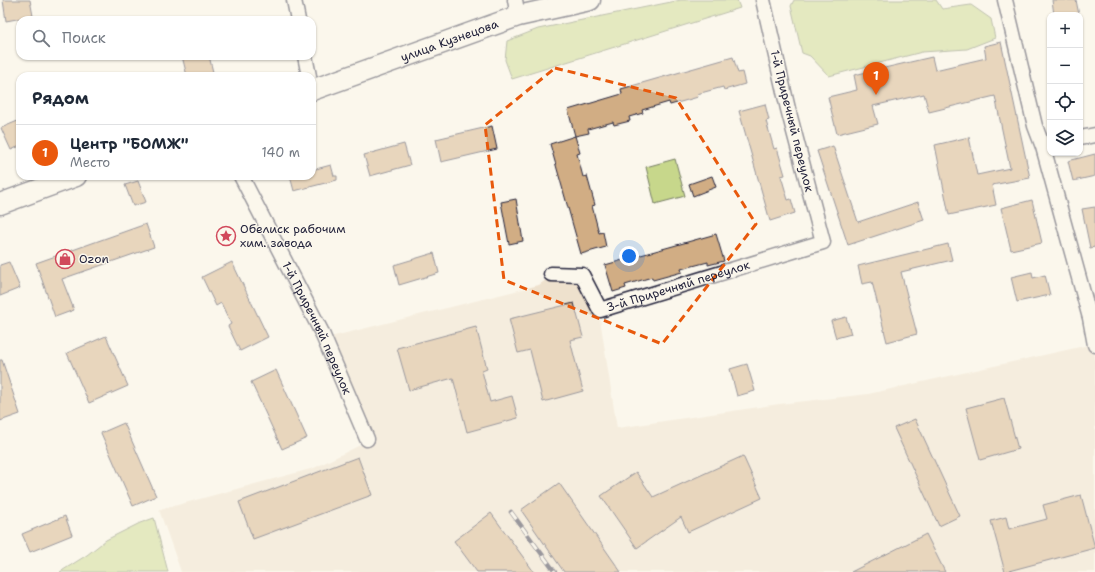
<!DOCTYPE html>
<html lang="ru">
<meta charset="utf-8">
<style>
body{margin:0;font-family:"Shantell Sans",sans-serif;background:#f2f2f3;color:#1f2937}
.controls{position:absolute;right:12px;top:12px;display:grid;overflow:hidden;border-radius:8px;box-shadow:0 1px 3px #0004}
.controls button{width:36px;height:36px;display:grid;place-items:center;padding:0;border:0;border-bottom:1px solid #e0e1e3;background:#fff;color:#1f2937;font:20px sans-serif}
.you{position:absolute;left:629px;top:256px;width:14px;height:14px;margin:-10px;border:3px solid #fff;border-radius:50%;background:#1a73e8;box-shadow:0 0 0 6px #1a73e833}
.badge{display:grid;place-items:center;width:26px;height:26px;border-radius:50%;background:#ea580c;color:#fff;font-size:13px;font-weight:700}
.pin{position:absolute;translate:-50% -33px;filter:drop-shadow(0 1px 2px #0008)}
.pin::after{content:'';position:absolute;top:21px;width:14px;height:12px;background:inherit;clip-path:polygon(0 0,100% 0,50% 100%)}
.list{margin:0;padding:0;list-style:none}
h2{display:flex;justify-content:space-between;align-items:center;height:52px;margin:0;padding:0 16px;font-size:17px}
h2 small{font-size:13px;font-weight:400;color:#747a83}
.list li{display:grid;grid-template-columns:26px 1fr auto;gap:12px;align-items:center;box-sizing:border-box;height:56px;padding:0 16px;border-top:1px solid #e0e1e3}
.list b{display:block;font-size:15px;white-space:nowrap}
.list p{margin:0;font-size:13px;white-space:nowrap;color:#747a83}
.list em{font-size:13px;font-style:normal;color:#747a83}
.icon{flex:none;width:22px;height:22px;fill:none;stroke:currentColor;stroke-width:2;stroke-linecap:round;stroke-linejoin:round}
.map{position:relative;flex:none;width:1095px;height:572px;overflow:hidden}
.search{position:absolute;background:#fff;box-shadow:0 1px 3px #0004;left:16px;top:16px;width:300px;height:44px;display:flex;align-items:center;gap:10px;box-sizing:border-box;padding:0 14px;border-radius:12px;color:#747a83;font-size:15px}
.panel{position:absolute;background:#fff;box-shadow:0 1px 3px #0004;left:16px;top:72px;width:300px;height:108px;border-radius:12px}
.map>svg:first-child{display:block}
.built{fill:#eee1cd}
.green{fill:#c7d78b;stroke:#747c63}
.building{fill:#d1ad84;stroke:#22223b}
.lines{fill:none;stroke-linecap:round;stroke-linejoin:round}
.minor-casing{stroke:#22223b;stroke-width:17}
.secondary-casing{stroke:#22223b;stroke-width:23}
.minor{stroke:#fbf7ec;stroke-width:14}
.secondary{stroke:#fbf7ec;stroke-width:20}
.rail-casing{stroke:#22223b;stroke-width:4.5}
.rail{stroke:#fbf7ec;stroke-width:3;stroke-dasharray:9;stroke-linecap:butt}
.marked{fill:none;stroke:#e8590c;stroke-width:3;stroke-dasharray:8 5;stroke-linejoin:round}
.labels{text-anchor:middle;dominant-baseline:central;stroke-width:3;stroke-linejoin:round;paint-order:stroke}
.street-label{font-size:12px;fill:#22223b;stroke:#fbf7ec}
.poi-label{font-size:12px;fill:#22223b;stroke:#fbf7ec;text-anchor:start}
</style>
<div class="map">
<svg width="1095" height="572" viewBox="0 0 1095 572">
<rect width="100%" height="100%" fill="#fbf7ec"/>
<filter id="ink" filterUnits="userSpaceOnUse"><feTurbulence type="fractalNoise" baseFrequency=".025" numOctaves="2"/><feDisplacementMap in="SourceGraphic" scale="8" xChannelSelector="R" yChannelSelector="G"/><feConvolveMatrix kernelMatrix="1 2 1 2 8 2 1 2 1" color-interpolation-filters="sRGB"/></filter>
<g filter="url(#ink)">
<path class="built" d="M 551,276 L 581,277 L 599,312 L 617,428 L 779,404 L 868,394 L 1093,344 L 1095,356 L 1095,572 L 181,572 L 159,510 L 314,468 L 370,440 L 326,338 L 539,285 Z"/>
<path class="green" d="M 681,0 L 737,0 L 740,8 L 512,79 L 505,60 L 507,41 L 538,29 Z
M 794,0 L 936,0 L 942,9 L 971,5 L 991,19 L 995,38 L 967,49 L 922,52 L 829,76 L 810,56 L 802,53 L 791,6 Z
M 675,159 L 685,196 L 655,204 L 646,167 Z
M 154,518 L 168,572 L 60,572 L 87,555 L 106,540 L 140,523 Z"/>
<path class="building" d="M 3,0 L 30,0 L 33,16 L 6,21 Z
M 1052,0 L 1076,0 L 1079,15 L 1054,15 Z
M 1001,42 L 1030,178 L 992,185 L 996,205 L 949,215 L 935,145 L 969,137 L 977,175 L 1010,168 L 995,96 L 929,112 L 924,94 L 873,106 L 878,124 L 837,134 L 828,97 L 857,90 L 854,75 L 932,57 L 935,70 L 986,58 L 984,46 Z
M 182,56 L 209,56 L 214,76 L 187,76 Z
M 733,57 L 738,73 L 742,72 L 745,84 L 724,90 L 723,87 L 697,94 L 698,97 L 670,105 L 669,102 L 642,110 L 643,113 L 629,117 L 630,121 L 614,125 L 613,122 L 588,129 L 589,133 L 575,136 L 568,110 L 622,94 L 621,89 Z
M 765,104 L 769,120 L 766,121 L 774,149 L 777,148 L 785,175 L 781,176 L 788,200 L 791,199 L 795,213 L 770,221 L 739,111 Z
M 20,120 L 20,146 L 11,150 L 1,128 Z
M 492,126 L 497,149 L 441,162 L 436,139 Z
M 575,136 L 580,153 L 577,154 L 583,177 L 587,176 L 595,205 L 592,206 L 599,233 L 603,232 L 606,247 L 581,254 L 550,144 Z
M 404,144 L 410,165 L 370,176 L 364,155 Z
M 833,146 L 858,222 L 918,202 L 924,220 L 848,245 L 817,151 Z
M 1095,154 L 1095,176 L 1073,181 L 1068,161 Z
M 331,165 L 334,176 L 337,176 L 337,180 L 294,191 L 290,176 L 312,176 L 312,170 Z
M 712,176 L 716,187 L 693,196 L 689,184 Z
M 138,181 L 146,202 L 133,206 L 125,185 Z
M 516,199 L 523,241 L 509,244 L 501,202 Z
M 1032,200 L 1042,243 L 1011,250 L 1001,208 Z
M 1095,207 L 1095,247 L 1090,248 L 1082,209 Z
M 146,224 L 154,247 L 62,279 L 74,310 L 55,317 L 36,263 Z
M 716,234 L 724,261 L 708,265 L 708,262 L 681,269 L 682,272 L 653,280 L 652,277 L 625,285 L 626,288 L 613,292 L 605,265 Z
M 948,244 L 952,260 L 901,272 L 917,334 L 887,342 L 872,282 L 862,284 L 858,266 Z
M 434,253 L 439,273 L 399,285 L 394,265 Z
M 9,262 L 20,288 L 0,296 L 0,265 Z
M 232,262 L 268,337 L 240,351 L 228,326 L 231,324 L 221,303 L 216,306 L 202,277 Z
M 1032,272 L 1033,278 L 1045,275 L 1050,295 L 1017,302 L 1011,277 Z
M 574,303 L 583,337 L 570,340 L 583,391 L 543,402 L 530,350 L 518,353 L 509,319 Z
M 846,317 L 851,334 L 836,338 L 831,321 Z
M 476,327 L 487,369 L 482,371 L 490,402 L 512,396 L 518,418 L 467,432 L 453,378 L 409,390 L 397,348 Z
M 106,336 L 128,386 L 89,403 L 67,353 Z
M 0,360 L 2,360 L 20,414 L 0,421 Z
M 747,364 L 755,391 L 737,396 L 730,369 Z
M 276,370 L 307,438 L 282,449 L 251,382 Z
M 1004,398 L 1018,449 L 980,460 L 966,408 Z
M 915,419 L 960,516 L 939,526 L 894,428 Z
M 124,423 L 156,496 L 133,506 L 101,433 Z
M 743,456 L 762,498 L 688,532 L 681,517 L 637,548 L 601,496 L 636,472 L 653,497 Z
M 358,457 L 372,495 L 253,539 L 239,502 Z
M 559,483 L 621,572 L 564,572 L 521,510 Z
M 1081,495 L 1095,548 L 1005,572 L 991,521 L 1006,517 L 1009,529 L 1047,519 L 1043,505 Z
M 491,513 L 534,572 L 477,572 L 454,541 Z
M 65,516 L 72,535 L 30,552 L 22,534 Z
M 926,534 L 945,572 L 851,572 Z"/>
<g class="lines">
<g class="minor-casing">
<g id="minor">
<path d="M 294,0 L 298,20"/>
<path d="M 515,0 L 518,16"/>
<path d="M 1005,0 L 1035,126 L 1043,147 L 1090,318 L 1095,345"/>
<path d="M 305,56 L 309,76"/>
<path d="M 1080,138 L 1095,135"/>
<path id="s1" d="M 241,176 L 321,331 L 367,439"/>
<path id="s2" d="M 551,274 L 582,275 L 600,310 L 823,242 L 788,109 L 763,0"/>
</g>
</g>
<g class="secondary-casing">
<g id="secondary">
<path id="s3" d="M 312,90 L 518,16 L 590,0"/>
<path d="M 0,204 L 76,176"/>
</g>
</g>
<use href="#minor" class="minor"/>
<use href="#secondary" class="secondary"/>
<g class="rail-casing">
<path id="rail" d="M 511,512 L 555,572"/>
</g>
<use href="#rail" class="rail"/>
</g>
</g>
<path d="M0 0H1095V572H0ZM 555,68 L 676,98 L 756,224 L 662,344 L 504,280 L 485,125 Z" fill="#fbf7ec" fill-opacity=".55" fill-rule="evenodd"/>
<path class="marked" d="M 555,68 L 676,98 L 756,224 L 662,344 L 504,280 L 485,125 Z"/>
<defs>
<g id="sight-ring" transform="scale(1)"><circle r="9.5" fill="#fbf7ec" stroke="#d1495b" stroke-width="1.5"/><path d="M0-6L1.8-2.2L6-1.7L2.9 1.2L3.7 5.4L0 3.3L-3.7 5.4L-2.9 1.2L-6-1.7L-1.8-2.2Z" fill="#d1495b"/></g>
<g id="shop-ring" transform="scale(1)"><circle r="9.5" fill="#fbf7ec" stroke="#d1495b" stroke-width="1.5"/><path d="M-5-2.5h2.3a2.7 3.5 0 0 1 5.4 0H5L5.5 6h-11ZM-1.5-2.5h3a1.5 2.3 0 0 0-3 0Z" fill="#d1495b"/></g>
</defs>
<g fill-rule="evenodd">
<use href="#sight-ring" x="226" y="236"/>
<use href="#shop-ring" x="65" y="259"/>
</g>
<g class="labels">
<g class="street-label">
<text stroke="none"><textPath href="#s3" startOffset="146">улица Кузнецова</textPath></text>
<text transform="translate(792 121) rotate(76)">1-й Приречный переулок</text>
<text stroke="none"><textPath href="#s2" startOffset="152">3-й Приречный переулок</textPath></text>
<text stroke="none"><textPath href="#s1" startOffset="170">1-й Приречный переулок</textPath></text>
</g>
<g class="poi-label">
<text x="240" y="229">Обелиск рабочим<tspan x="240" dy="14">хим. завода</tspan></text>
<text x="79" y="259">Ozon</text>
</g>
</g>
</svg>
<div class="controls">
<button>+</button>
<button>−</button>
<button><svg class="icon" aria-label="locate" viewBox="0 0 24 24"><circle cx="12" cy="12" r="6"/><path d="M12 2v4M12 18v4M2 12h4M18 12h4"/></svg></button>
<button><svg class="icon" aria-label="layers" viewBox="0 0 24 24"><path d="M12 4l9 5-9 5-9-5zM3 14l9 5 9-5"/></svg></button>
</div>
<div class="you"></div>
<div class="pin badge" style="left:876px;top:95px">1</div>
<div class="search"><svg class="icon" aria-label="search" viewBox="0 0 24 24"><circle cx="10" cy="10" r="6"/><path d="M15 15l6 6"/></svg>Поиск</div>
<section class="panel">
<h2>Рядом<small></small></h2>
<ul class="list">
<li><span class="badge">1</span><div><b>Центр &quot;БОМЖ&quot;</b><p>Место</p></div><em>140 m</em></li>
</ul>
</section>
</div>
